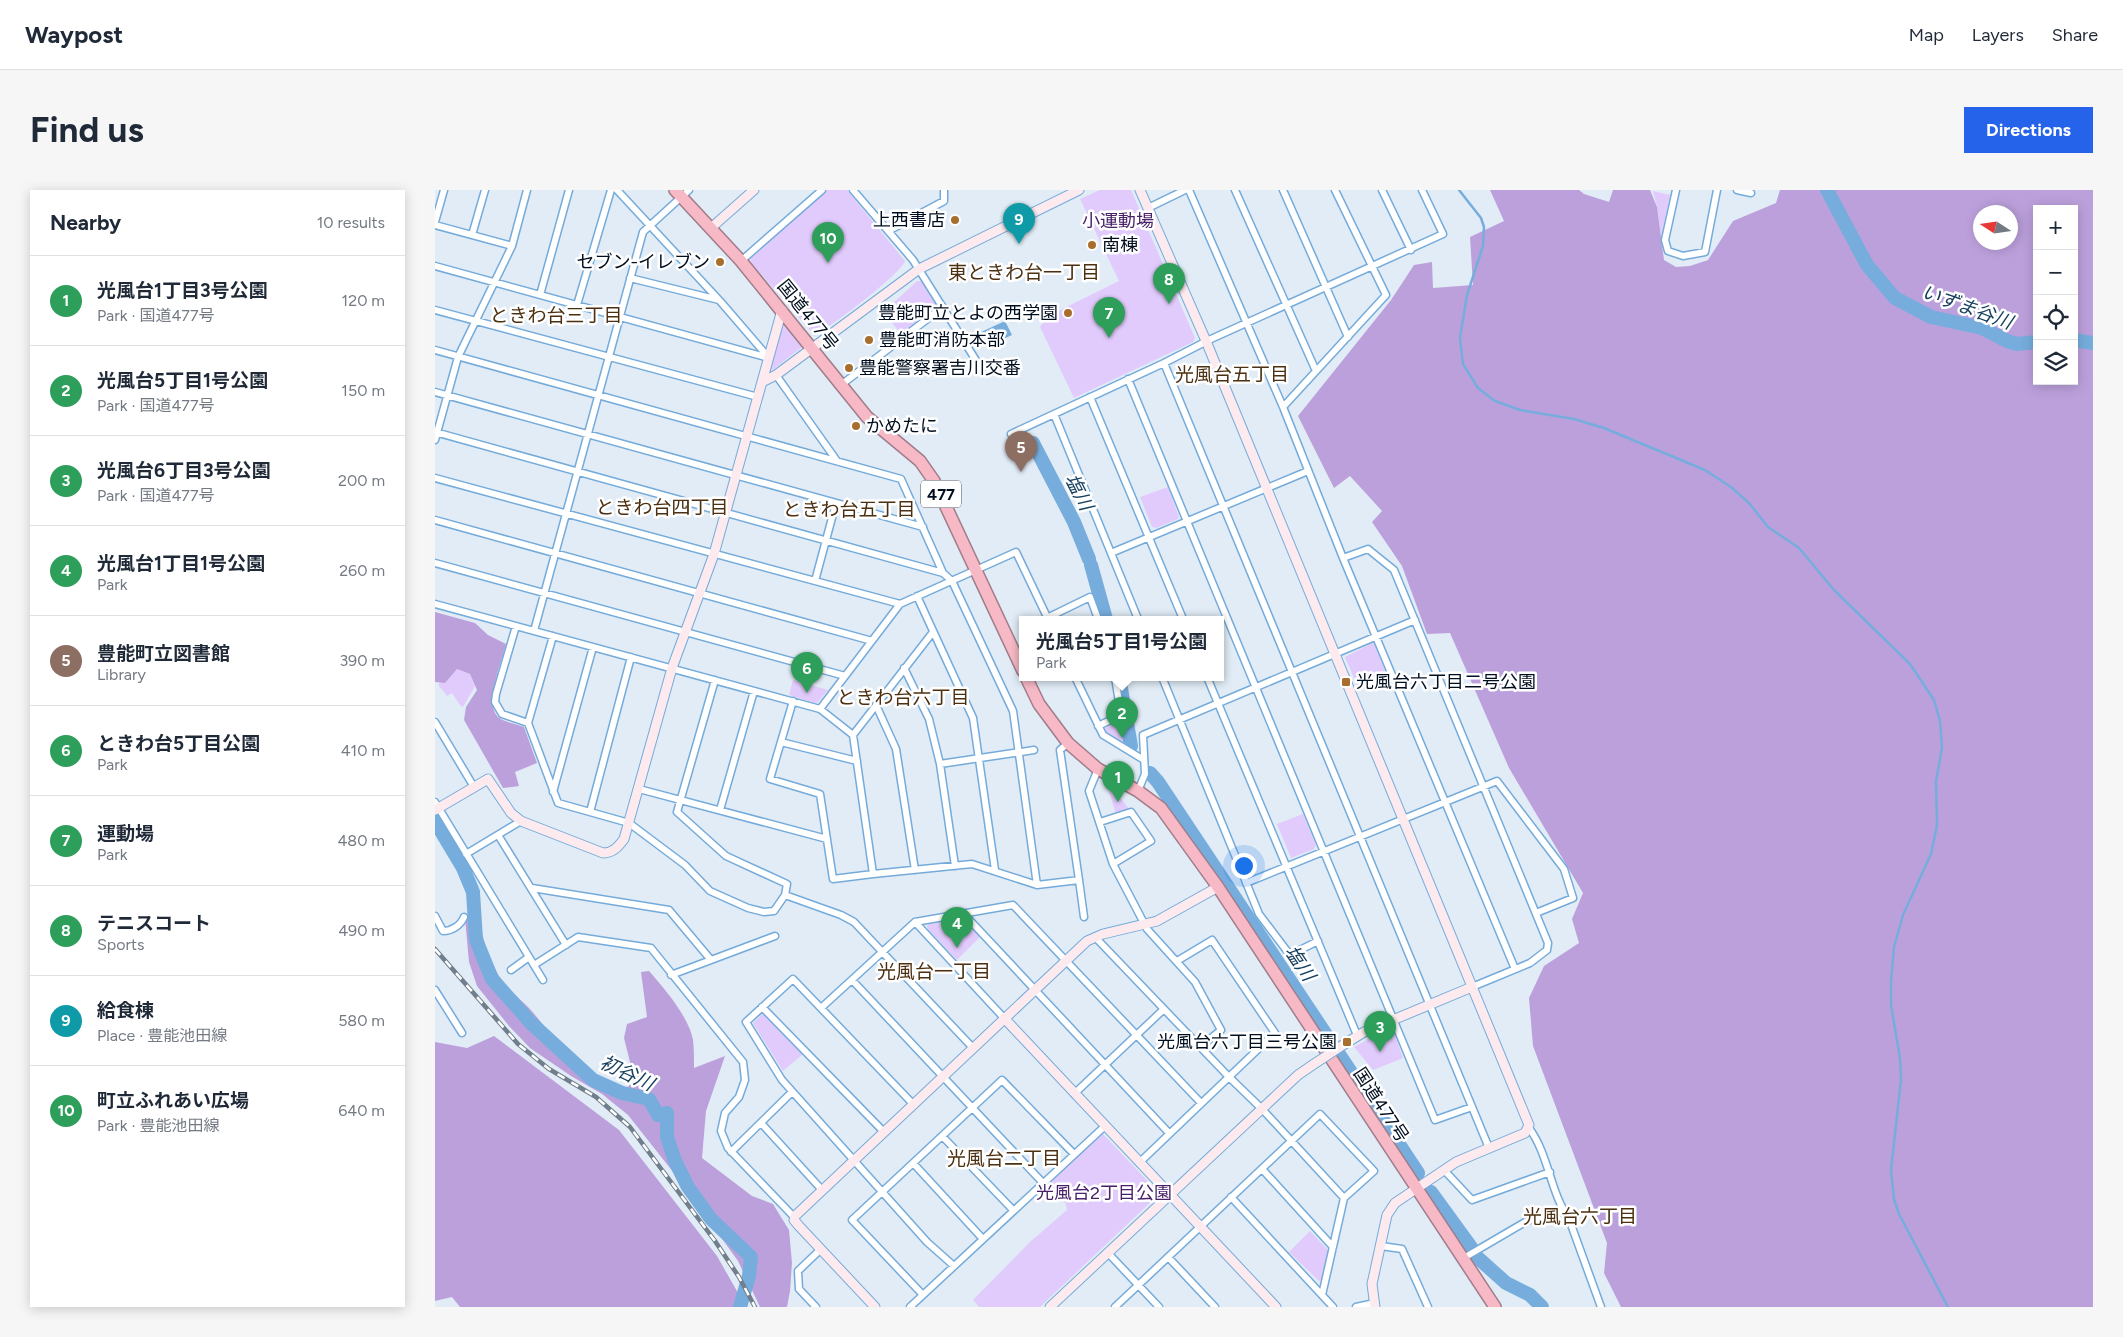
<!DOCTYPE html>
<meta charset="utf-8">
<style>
body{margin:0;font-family:Figtree,"Noto Sans JP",sans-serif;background:#f6f6f7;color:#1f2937}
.controls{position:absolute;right:15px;top:15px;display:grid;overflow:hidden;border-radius:0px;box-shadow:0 2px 12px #0003}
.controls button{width:45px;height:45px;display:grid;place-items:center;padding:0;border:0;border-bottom:1px solid #e0e1e3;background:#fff;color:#1f2937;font:25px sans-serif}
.compass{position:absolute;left:1538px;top:15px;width:45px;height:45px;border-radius:50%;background:#fff;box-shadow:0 2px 12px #0003;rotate:282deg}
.you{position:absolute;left:808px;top:675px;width:18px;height:18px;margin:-12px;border:4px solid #fff;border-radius:50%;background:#1a73e8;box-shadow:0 0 0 8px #1a73e833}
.badge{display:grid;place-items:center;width:32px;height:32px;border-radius:50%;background:#2563eb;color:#fff;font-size:16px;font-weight:700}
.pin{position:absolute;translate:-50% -41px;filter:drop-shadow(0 1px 2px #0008)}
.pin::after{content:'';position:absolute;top:26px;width:18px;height:15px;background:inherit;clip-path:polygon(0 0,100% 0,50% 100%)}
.popup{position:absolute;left:584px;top:426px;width:205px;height:65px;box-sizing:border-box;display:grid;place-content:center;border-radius:0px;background:#fff;filter:drop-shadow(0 1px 4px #0005);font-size:16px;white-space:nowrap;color:#747a83}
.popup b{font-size:19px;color:#1f2937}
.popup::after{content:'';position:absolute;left:50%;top:100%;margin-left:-10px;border:10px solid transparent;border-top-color:#fff}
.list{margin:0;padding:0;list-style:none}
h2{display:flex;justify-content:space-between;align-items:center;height:65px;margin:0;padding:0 20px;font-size:21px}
h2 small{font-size:16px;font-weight:400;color:#747a83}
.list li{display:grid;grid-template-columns:32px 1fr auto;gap:15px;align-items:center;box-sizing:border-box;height:90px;padding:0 20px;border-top:1px solid #e0e1e3}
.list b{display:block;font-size:19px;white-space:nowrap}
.list p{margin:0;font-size:16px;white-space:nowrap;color:#747a83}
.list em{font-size:16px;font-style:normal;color:#747a83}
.icon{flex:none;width:28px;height:28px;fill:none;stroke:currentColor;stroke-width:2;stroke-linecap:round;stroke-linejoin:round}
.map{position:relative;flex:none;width:1658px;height:1117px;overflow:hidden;border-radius:0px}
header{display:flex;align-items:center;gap:30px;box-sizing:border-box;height:70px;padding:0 25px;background:#fff;border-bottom:1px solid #e0e1e3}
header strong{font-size:24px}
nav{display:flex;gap:28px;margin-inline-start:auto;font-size:18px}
.intro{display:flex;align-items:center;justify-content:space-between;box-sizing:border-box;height:120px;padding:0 30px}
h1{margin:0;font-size:35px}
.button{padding:12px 22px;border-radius:0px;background:#2563eb;color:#fff;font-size:18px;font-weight:700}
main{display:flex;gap:30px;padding:0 30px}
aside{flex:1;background:#fff;border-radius:0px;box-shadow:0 2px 12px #0003}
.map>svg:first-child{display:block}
.green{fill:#e1cbfc}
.forest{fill:#bca0dc;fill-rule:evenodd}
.water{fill:#76addd}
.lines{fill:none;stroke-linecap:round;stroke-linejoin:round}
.stream{stroke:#76addd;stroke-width:2.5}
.river{stroke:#76addd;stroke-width:14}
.street-casing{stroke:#75abda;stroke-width:9}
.secondary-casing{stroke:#75abda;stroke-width:11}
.highway-casing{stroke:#a07d8b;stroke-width:14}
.street{stroke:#fff;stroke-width:6}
.secondary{stroke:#fceaee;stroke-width:9}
.highway{stroke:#f6b9c5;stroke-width:11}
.rail-casing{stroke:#717e8b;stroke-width:4.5}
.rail{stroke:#fff;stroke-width:2.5;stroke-dasharray:8;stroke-linecap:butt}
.secondary-bridge-casing{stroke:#75abda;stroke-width:11;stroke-linecap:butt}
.secondary-bridge{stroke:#fceaee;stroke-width:9}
.poi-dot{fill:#a86e2d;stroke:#fff;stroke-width:2}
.labels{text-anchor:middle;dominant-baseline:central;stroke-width:5;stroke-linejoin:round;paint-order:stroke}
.shield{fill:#fff;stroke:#4c5662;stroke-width:1}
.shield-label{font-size:16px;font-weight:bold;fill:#000e1f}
.poi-label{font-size:18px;fill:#000e1f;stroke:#fff;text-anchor:start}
.park-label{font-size:18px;fill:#482168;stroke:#fff}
.street-label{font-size:18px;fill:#000e1f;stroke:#fff}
.neighbourhood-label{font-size:19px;fill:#4c3011;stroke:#fff}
.water-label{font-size:19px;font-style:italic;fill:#174060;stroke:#fff}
</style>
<header>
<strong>Waypost</strong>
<nav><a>Map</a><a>Layers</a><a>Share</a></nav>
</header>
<div class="intro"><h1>Find us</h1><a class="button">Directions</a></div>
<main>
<aside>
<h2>Nearby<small>10 results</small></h2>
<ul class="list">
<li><span class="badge" style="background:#2e9e5b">1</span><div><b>光風台1丁目3号公園</b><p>Park · 国道477号</p></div><em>120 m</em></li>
<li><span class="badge" style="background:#2e9e5b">2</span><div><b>光風台5丁目1号公園</b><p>Park · 国道477号</p></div><em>150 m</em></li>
<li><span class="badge" style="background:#2e9e5b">3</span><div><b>光風台6丁目3号公園</b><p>Park · 国道477号</p></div><em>200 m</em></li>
<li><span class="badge" style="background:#2e9e5b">4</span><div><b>光風台1丁目1号公園</b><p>Park</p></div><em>260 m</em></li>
<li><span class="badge" style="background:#8d6e63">5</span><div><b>豊能町立図書館</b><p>Library</p></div><em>390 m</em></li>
<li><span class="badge" style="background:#2e9e5b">6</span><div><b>ときわ台5丁目公園</b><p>Park</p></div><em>410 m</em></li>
<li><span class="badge" style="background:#2e9e5b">7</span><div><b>運動場</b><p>Park</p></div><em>480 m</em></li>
<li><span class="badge" style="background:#2e9e5b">8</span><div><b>テニスコート</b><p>Sports</p></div><em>490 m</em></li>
<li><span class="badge" style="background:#0f9aa8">9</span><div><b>給食棟</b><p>Place · 豊能池田線</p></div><em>580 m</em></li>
<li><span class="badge" style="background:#2e9e5b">10</span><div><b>町立ふれあい広場</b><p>Park · 豊能池田線</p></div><em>640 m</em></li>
</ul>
</aside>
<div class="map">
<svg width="1658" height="1117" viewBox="0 0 1658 1117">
<rect width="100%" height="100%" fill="#e1ecf6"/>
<path class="green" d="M 392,0 L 412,0 L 470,71 C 463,87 397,135 380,146 L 318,75 L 315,69 Z
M 665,0 L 696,0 L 760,148 L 758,152 L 639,208 L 605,137 L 613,126 L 684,91 L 645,9 Z
M 1218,1 L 1235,5 L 1226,47 L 1222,17 Z
M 482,91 L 487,91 L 501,115 L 500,120 L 467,145 L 446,119 L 457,114 Z
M 348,133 L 366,155 L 366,158 L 336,181 L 333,177 Z
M 733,297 L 744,327 L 743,329 L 721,338 L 717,337 L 705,307 Z
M 937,453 L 939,454 L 953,488 L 924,500 L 910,467 Z
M 22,479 L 35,484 L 40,496 L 28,517 L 25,515 L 17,503 L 12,506 L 4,496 L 4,493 L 9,492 Z
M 358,490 L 393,500 L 383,512 L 380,513 L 354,505 Z
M 690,528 L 695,555 L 693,557 L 670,541 L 671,537 Z
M 676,599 L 685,603 L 684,606 L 694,619 L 681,624 L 674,602 Z
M 868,624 L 881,655 L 879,659 L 856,668 L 842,634 Z
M 528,728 L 545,747 L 522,770 L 493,739 L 492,736 L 494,734 Z
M 330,824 L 368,864 L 348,881 L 319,835 L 318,833 L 326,825 Z
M 952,839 L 957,839 L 959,842 L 968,868 L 938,880 L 919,857 Z
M 667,943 L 723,1002 L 722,1006 L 605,1117 L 544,1117 L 538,1110 L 595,1052 L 632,1020 C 632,1009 618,1001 611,993 Z
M 875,1041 L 893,1060 L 888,1089 L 884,1091 L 854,1062 Z"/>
<path class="forest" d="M 1055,0 L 1144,0 L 1149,4 L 1174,12 L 1178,0 L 1215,0 L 1222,17 L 1229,70 L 1241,77 L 1255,76 L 1273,70 L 1298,31 L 1341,13 L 1345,0 L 1658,0 L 1658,1117 L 1186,1117 L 1169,1083 L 1172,1053 L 1098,856 L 1094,808 L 1109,776 L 1144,753 L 1137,729 L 1148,703 L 1074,578 L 1015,443 L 992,444 L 967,376 L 937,332 L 947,321 L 915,286 L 899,298 L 863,226 L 956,110 L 979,75 L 997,72 L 998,98 L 1038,95 L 1035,47 L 1069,31 ZM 1602,19 L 1639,19 L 1639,191 L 1602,191 ZM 1576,22 L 1576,52 L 1546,52 L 1546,22 Z
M 0,422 L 40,433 L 53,445 L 71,454 C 67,471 49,513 63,527 C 69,532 81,534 89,537 L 102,573 L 80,582 L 84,596 L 68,598 L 29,530 L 31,517 L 42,500 L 35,484 L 22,479 L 10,493 L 0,492 Z
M 44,722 C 46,742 51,763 61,781 C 69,796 82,806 94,818 C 115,841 146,889 178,896 C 182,897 188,896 193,897 L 199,888 L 189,848 L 192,834 L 212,827 L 206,782 L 214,781 C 229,798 254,827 258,850 C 259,859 259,869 259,878 L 290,866 L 271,921 L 267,968 L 317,1006 L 338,1014 L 354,1040 L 357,1073 L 355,1101 L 352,1117 L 325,1117 L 303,1071 L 250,997 L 193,925 L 167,904 L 136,886 L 95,858 L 74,836 L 42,796 L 34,772 L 30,728 Z
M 59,846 L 184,940 L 282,1066 L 311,1117 L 25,1117 L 17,1107 L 0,1111 L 0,852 L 32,858 Z"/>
<path class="water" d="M 570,131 L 577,145 L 551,157 L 544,143 Z"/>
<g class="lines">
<path class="stream" d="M 1024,0 L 1046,28 L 1049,37 L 1048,56 L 1032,105 L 1025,148 L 1028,174 L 1043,198 L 1060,211 L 1085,220 L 1139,229 L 1169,238 L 1270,280 L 1296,297 L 1314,313 L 1333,337 L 1364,358 L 1399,400 L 1475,474 L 1499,510 L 1505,531 L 1507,558 L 1501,591 L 1502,635 L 1496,664 L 1468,725 L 1459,757 L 1456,792 L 1456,815 L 1465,868 L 1466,890 L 1456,980 L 1459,1009 L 1464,1024 L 1513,1117"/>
<path class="river" d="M 1392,0 L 1432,75 L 1460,108 L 1496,127 L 1547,138 L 1572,151 L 1582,154 L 1602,152
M 1639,150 L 1658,153
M 598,253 L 639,332 L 654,369
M 656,375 L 671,429
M 684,487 L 696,556
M 715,583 L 723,592 L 983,983
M 0,631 L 28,678 L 38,702 L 41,750 L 57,789 L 96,833 L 158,890 L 187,903 L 214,909 L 223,925 L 232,923 L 232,947 L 240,971 L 253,997 L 276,1029 L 316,1067 L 314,1086 L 305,1117
M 996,1002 L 1036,1057
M 1043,1068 L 1071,1093 L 1095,1105 L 1107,1117"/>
<g class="street-casing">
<path id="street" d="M 182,0 L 285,111 L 334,168
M 418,0 L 478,70 L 547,180
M 754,0 L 848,217 L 908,368 L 1080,779
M 800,0 L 881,181
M 848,0 L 913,147
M 947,0 L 976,60
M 1241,0 L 1230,50 L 1233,61 L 1248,66 L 1270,62 L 1282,0
M 1302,0 L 1316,3
M 713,18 L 750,0
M 0,32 L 9,0
M 0,35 L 77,56
M 453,41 L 509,11 L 509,0
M 37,45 L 50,0
M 306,71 L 387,0
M 0,76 L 334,168
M 195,88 L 284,110
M 105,105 L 134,0
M 142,115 L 176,0
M 0,120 L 323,207
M 0,160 L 466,289 L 508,383 L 517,391 L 578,521 L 602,695
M 729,173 L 1054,958
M 341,185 L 402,271
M 693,189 L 1000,930 L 1037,917
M 406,195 L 508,117
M 0,202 L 488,337
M 655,207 L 748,429
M 848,217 L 951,105 L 900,0
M 619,224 L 703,429
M 0,242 L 508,383
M 576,244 L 729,173 L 776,149 L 1008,44 L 987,0
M 0,250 L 23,167 L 77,56 L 92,0
M 0,288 L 465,414
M 0,330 L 437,451
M 676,363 L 873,281
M 908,368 L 933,359 L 959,380 L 1113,753 L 1112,760 L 1095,773 L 1037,797
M 0,373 L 410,486
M 380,391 L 401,313
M 482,406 L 538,528 L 560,680
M 0,414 L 385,519 L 418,545 L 438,684 L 537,674 L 602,695 L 644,690 L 625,560 L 633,553
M 612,428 L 655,407 L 663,429
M 81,436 L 61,504 L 60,512 L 67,524 L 93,533 L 123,613 L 194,633 L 250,675 L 275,701 L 313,718 L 329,722 L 339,721 L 350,705
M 99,441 L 208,42 L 254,0
M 469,478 L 494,529 L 505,574
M 640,487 L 668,545 L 709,570
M 727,487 L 824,724 L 855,765 L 883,751
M 772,487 L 922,845
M 280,490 L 242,622 L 291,666 L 352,694 L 350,705 L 406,725 L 419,732 L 538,858
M 358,511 L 335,589 L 385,604 L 398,689 L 438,684
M 441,515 L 461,559 L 480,680
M 385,519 L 465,414 L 581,362 L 613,429
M 0,532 L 39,597
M 93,533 L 118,446
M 663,536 L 686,525 L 680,487
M 418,545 L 498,442
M 346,552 L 422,571
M 663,579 L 654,601 L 678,674 L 712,739 L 760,792 L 786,840 L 765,857
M 204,599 L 392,649
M 703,601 L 710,584 L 708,545 L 980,430
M 118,602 L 158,457
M 0,612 L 108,790
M 285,620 L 319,501
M 155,622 L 196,467
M 665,632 L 696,622 L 716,651 L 678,674
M 63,645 L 131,755
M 31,664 L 86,631
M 520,676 L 505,574 L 599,560
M 644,690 L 649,727
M 811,693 L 1062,591 L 1129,679 L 1138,708 L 1101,723
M 97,698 L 234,720 L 276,770
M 529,724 L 734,943
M 0,726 L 8,741 C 17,741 26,735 29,727
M 480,732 L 569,828
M 660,747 L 794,887 L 827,919 L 909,1008
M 99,775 L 143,747 L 216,758 L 308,872 L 310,890 L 304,907 L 290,923 L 286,941 L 293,958 L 359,1027
M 76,780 L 94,767
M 236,785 L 340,746
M 417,790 L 608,993
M 0,800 L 27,843
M 327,817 L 449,942
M 386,818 L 480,732 L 578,715 L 766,913
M 639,904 L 729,819
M 478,914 L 358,789 L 311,832 L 347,890 L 492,1052 L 519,1076
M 326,933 L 387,1000
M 1094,938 C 1114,965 1115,1002 1134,1029 L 1166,1117
M 507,946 L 578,1020
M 296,962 L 357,902
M 478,973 L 547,1048
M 704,973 L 840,843 L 777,750 L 742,771
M 827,979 L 898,1057
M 1009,980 L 1037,1010 L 1115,982
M 796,1007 L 898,1117
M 946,1056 L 967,1059 L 993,1117
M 673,1063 L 724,1117
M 733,1067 L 780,1117
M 1027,1069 L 1092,1031 L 1129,1021
M 488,1105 L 417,1030 L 567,890 L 639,964
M 381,1117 L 364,1099 L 363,1081 L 386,1059
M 475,1117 L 670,936
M 680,1117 L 885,924 L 939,981 L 909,1008 L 887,1105
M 921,1117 L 940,1113"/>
</g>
<g class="secondary-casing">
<path id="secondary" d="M 705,0 L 771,151 L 1094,935 L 1090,943 L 1021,972 L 960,1013 L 952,1025 L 937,1094 L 940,1117
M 276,38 L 319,0
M 327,192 L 341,185 L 484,79 L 644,0
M 0,620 L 53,589 L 76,623 L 86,631 L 168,663 C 178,663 183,657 189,649 L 237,478 L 279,364 L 347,120
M 569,828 L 841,1117
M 908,855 L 929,842 L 1037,797
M 440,1117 L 364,1036 L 359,1030 L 360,1026 L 652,751 L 668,744 L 722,731 L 783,697
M 615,1117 L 863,885 L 879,874"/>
</g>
<g class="highway-casing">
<path id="highway" d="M 240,0 L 306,71 L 432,227 L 485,271 L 499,291 L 588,481
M 591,487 L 604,514 L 633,553 L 663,579 L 703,601 L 726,618 L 783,697 L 1060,1117"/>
</g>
<use href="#street" class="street"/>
<use href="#secondary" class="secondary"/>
<use href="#highway" class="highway"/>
<g class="rail-casing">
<path id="rail" d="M 0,759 L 83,854 L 114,879 L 161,907 L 195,937 L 280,1051 L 304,1087 L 320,1117"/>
</g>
<use href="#rail" class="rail"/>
<g class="secondary-bridge-casing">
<path id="secondary-bridge" d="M 879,874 L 908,855"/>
</g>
<use href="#secondary-bridge" class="secondary-bridge"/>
</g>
<g class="poi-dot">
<circle cx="520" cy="30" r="5"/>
<circle cx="657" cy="55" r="5"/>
<circle cx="285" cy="72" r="5"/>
<circle cx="633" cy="123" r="5"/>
<circle cx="434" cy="150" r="5"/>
<circle cx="414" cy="178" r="5"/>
<circle cx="421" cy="236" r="5"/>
<rect x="906" y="487" width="10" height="10" rx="2.5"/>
<rect x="907" y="847" width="10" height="10" rx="2.5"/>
</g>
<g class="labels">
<rect class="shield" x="486" y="290.5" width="40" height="27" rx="4"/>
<g class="shield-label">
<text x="506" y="304">477</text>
</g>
<g class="poi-label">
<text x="510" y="30" text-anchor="end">上西書店</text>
<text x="667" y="55">南棟</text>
<text x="275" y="72" text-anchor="end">セブン-イレブン</text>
<text x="623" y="123" text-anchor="end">豊能町立とよの西学園</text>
<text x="444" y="150">豊能町消防本部</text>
<text x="424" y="178">豊能警察署吉川交番</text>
<text x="431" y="236">かめたに</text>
<text x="921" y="492">光風台六丁目二号公園</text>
<text x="902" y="852" text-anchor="end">光風台六丁目三号公園</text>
</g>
<g class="park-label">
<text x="683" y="31">小運動場</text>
<text x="669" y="1003">光風台2丁目公園</text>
</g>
<g class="street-label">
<text transform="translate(373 125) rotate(51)">国道477号</text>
<text transform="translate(946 915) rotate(57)">国道477号</text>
</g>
<g class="neighbourhood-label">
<text x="589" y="82">東ときわ台一丁目</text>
<text x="121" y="125">ときわ台三丁目</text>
<text x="797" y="184">光風台五丁目</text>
<text x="227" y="317">ときわ台四丁目</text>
<text x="414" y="319">ときわ台五丁目</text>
<text x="468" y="507">ときわ台六丁目</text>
<text x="499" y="781">光風台一丁目</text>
<text x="569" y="968">光風台二丁目</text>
<text x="1145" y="1026">光風台六丁目</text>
</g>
<g class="water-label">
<text transform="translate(1532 117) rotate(20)">いずま谷川</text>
<text transform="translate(644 302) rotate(63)">塩川</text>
<text transform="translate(865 773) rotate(56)">塩川</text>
<text transform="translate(192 883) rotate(25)">初谷川</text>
</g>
</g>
</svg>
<div class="controls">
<button>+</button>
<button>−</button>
<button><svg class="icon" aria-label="locate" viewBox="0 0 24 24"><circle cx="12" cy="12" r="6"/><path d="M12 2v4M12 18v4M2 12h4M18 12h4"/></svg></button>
<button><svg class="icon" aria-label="layers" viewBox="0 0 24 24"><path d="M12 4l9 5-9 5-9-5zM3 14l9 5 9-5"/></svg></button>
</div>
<svg class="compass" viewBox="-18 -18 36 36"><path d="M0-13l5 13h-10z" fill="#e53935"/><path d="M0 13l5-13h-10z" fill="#747a83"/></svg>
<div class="you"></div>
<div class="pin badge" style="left:683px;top:612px;background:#2e9e5b">1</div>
<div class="pin badge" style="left:687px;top:548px;background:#2e9e5b">2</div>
<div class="popup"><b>光風台5丁目1号公園</b>Park</div>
<div class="pin badge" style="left:945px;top:862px;background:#2e9e5b">3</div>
<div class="pin badge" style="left:522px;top:758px;background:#2e9e5b">4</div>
<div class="pin badge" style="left:586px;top:282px;background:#8d6e63">5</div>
<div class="pin badge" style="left:372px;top:503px;background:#2e9e5b">6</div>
<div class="pin badge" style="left:674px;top:148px;background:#2e9e5b">7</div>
<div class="pin badge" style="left:734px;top:114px;background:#2e9e5b">8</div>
<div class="pin badge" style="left:584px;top:54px;background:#0f9aa8">9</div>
<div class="pin badge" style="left:393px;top:73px;background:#2e9e5b">10</div>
</div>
</main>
